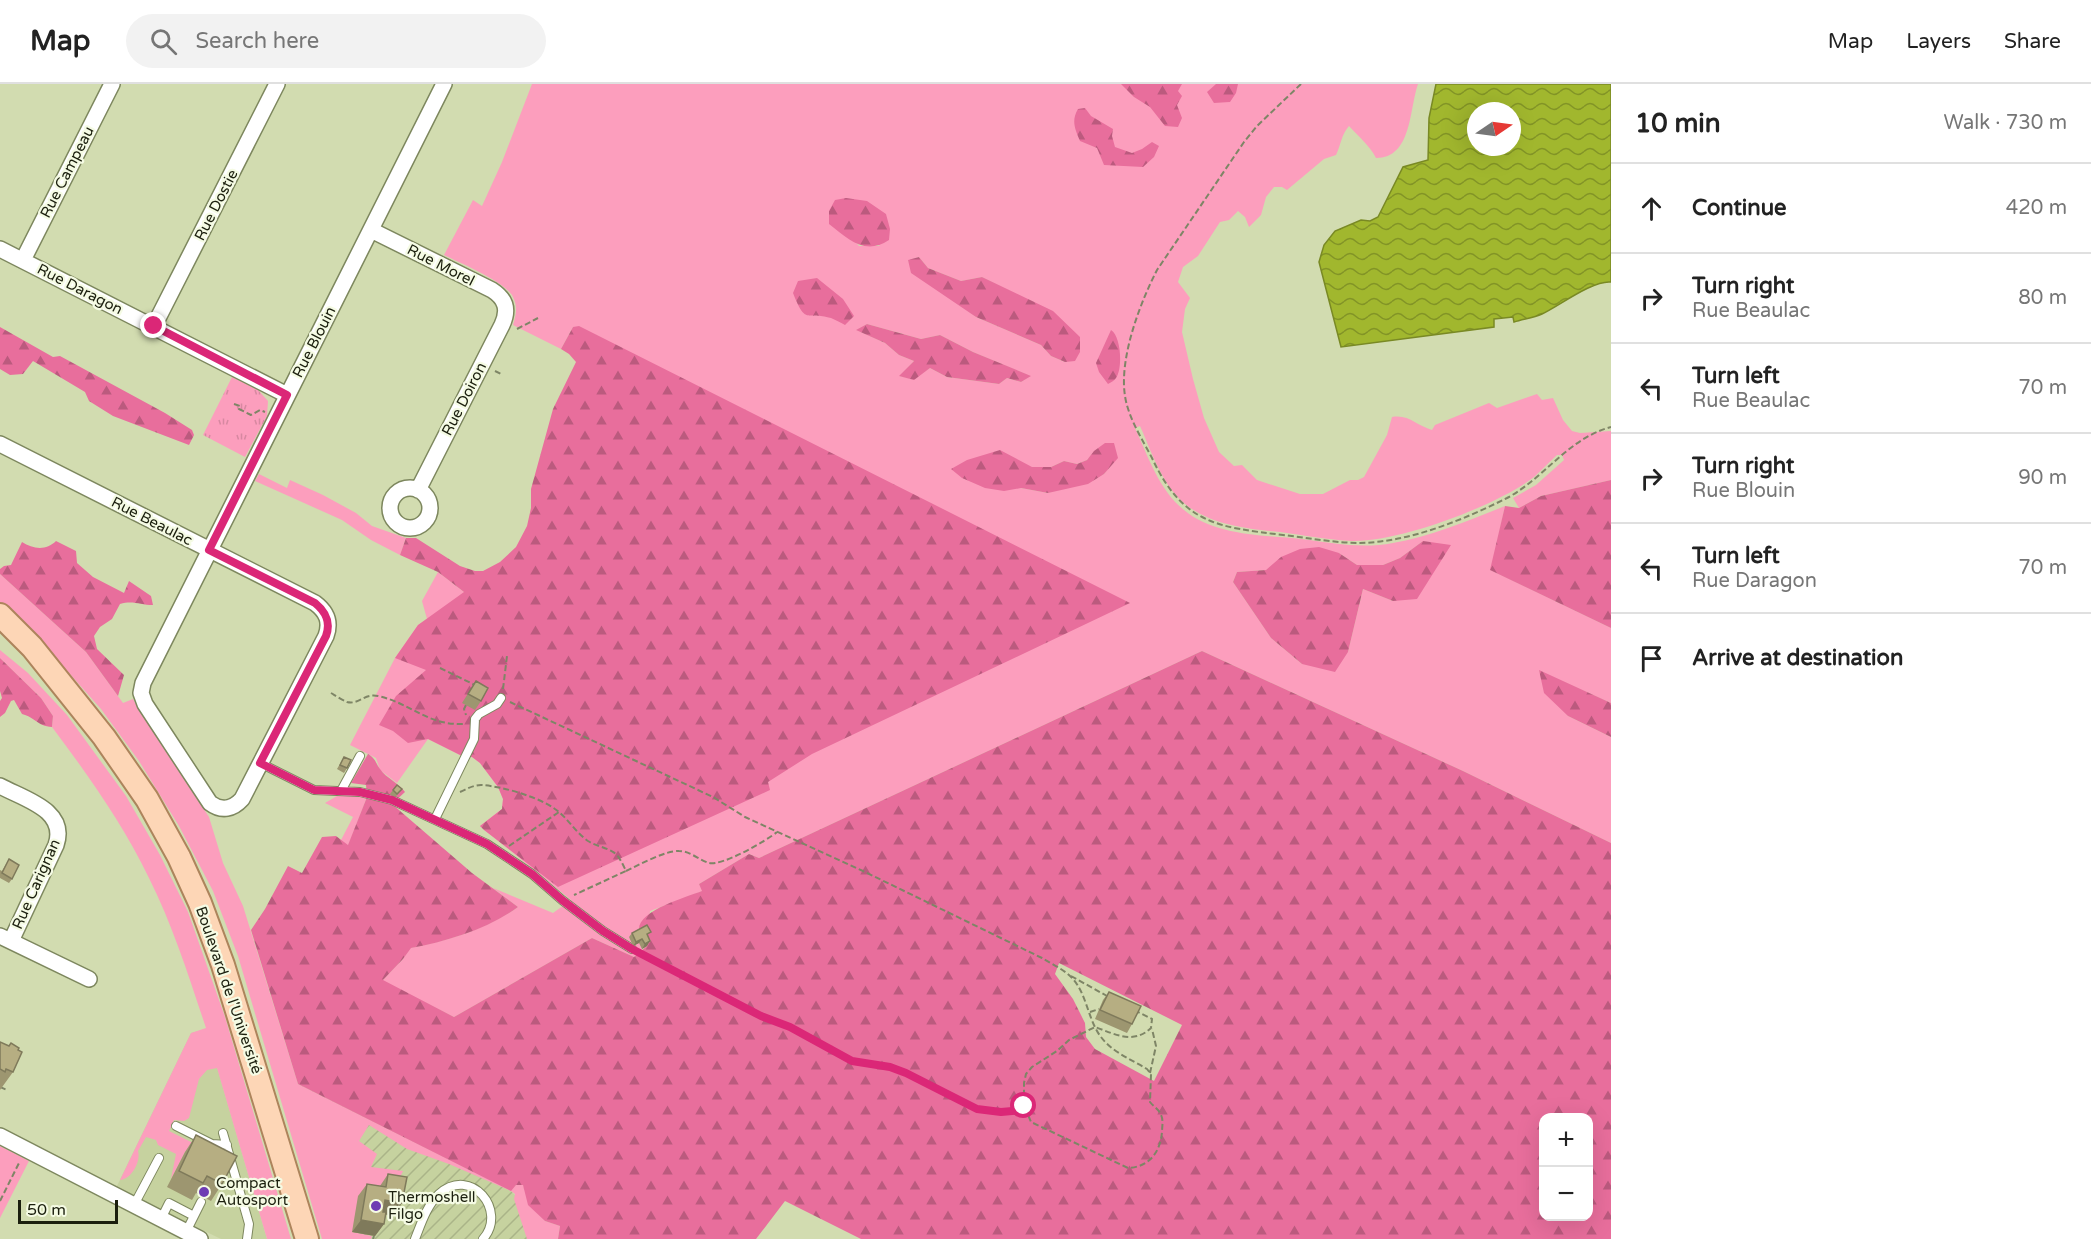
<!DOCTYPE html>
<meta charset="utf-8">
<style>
body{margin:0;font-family:"Varela Round",sans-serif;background:#f2f2f2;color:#222}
.controls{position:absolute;right:18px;bottom:18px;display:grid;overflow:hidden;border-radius:12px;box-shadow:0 6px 24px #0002}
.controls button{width:54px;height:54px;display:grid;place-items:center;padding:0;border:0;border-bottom:2px solid #e0e0e0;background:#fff;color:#222;font:30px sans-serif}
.compass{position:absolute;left:1467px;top:18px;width:54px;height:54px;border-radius:50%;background:#fff;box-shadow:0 6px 24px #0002;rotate:77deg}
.scale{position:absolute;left:18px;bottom:15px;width:100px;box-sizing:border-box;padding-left:6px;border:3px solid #1b1f0e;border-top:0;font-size:16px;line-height:21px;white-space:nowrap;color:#1b1f0e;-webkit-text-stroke:4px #f5fbe4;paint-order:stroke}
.stop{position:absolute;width:18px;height:18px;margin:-14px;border:4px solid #db2777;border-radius:50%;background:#fff}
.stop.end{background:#db2777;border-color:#fff;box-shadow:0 2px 6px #0008}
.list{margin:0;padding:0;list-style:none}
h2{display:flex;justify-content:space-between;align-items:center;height:78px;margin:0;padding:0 24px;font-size:26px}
h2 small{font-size:20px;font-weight:400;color:#767676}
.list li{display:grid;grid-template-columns:39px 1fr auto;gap:18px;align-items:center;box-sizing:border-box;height:90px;padding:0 24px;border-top:2px solid #e0e0e0}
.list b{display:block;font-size:22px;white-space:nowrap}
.list p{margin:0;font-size:20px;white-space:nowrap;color:#767676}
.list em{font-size:20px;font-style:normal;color:#767676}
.icon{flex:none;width:33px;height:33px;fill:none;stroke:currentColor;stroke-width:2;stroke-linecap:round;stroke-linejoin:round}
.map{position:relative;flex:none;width:1611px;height:1155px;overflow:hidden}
header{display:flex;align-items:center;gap:36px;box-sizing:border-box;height:84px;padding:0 30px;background:#fff;border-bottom:2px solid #e0e0e0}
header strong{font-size:28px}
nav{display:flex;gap:33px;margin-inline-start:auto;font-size:21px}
.search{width:420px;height:54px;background:#f2f2f2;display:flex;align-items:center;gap:15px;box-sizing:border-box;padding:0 21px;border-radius:33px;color:#767676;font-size:22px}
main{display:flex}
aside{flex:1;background:#fff}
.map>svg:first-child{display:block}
.built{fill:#c6d29f}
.industrial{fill:url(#industrial-furrows)}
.grass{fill:#fc9ebd;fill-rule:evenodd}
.forest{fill:url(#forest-firs);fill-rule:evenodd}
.park{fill:url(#park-tufts)}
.water{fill:url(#water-waves);stroke:#798924;stroke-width:1.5;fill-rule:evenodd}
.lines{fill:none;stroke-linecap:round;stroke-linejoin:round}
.lane-casing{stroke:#7d875e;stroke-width:10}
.street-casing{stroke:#7d875e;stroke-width:18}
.primary-casing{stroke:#ad845c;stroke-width:26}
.path{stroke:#7e8566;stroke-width:2;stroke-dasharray:6 3;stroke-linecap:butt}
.lane{stroke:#fff;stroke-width:8}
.street{stroke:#fff;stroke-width:15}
.primary{stroke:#fdd6b6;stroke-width:22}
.wall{fill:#9d9670}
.shaded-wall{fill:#7f7a5b}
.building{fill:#b6ae82;stroke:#7f7a5b;stroke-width:1.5}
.route{stroke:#db2777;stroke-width:8}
.poi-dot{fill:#6e3cb3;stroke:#f5fbe4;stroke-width:2}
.labels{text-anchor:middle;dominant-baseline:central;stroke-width:4.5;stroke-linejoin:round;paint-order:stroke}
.street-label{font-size:15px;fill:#1b1f0e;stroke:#f5fbe4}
.poi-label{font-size:15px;fill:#1b1f0e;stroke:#f5fbe4;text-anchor:start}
</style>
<header>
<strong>Map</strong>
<div class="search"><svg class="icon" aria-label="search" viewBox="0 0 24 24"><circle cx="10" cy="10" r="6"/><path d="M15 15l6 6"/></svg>Search here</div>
<nav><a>Map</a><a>Layers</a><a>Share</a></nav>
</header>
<main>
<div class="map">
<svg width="1611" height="1155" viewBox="0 0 1611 1155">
<defs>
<pattern id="industrial-furrows" width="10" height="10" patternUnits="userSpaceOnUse" patternTransform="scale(1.5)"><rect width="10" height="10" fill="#c6d29f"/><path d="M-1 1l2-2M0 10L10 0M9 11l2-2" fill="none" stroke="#aab488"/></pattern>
<pattern id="forest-firs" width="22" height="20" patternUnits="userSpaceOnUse" patternTransform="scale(1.5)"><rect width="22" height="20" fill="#e86e9c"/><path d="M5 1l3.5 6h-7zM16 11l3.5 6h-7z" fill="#bb5a7e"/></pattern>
<pattern id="park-tufts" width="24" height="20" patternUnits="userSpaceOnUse" patternTransform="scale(1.5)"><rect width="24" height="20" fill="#fc9ebd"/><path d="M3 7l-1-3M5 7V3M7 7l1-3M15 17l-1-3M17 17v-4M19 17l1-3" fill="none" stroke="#d788a1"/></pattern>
<pattern id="water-waves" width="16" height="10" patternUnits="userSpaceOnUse" patternTransform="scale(1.5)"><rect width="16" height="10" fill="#a1b72e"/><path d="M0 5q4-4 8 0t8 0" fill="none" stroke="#829426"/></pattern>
</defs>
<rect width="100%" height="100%" fill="#d2dcb0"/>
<path class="built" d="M 206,945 L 267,1155 L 221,1155 L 116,1104 L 191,949 Z"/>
<path class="industrial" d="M 298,1000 L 511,1107 L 558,1155 L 343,1155 Z"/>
<path class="grass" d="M 532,0 L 1418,0 C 1409,26 1412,74 1376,74 C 1370,62 1358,52 1349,42 C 1341,51 1341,61 1336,71 L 1324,75 L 1287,106 L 1282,103 L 1274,103 L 1266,113 L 1261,131 L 1249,143 L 1245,133 L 1238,127 L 1229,136 L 1220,138 L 1198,172 L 1183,183 L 1178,198 L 1190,214 L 1185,225 L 1182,248 L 1193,295 L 1204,334 L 1219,368 L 1234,382 L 1242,381 L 1257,396 L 1300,410 L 1323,410 L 1350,396 L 1358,396 L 1364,393 L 1387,351 L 1392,333 C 1409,330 1417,342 1432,346 L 1435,341 L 1489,319 L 1497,324 L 1537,310 L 1542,316 L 1553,314 L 1563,336 L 1572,347 L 1580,349 L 1611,347 L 1611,396 L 1541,412 L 1519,424 L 1513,414 L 1536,401 L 1564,376 L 1562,371 L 1557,371 C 1549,378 1542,386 1534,393 C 1496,422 1400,458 1352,457 C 1328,456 1303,451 1280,448 C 1248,445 1211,441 1185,420 C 1162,401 1152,369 1140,342 L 1135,344 C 1148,372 1159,406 1184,426 C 1215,452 1263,451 1302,455 C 1332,459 1362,465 1393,459 C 1432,452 1468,437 1505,422 L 1491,486 L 1611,544 L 1611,619 L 1539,587 L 1568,632 L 1611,653 L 1611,759 L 1463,687 L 1202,567 L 759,774 L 749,770 L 699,800 L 703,807 L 650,827 L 647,862 L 642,865 L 634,873 L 592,854 L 454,933 L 382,897 L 403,875 L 410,864 C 448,857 487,845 518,823 L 493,804 L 553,829 L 571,816 L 480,742 L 502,725 L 503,715 L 498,703 L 480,679 L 472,673 L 462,672 L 428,655 L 397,699 L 380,686 L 376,674 L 350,661 L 395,574 L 418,541 L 427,535 L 422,517 L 438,488 L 464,508 L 812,670 L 573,243 L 561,265 L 513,241 C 516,231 518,223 513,213 C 506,198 460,179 444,171 L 473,116 L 482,122 L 502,78 ZM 829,127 L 880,162 L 859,162 ZM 919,173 L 928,184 L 961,197 L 982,193 L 1009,207 L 1065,278 L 1051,272 L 1041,261 L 976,233 L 908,177 ZM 867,240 L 921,255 L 940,251 L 973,268 L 1030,292 L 1021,298 L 1007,294 L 999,300 L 947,293 L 930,284 L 913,295 L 900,292 L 914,277 L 899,271 L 885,259 L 857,246 ZM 1095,367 L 1110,382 L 1104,390 L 1048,409 L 1021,404 L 1032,383 L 1051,383 L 1064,377 L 1077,380 L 1087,376 ZM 1423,457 L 1393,517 L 1363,505 L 1348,568 L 1302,580 L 1271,554 L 1233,498 L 1237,488 L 1266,486 L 1339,469 L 1357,481 L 1383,481 L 1400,474 Z
M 259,390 L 287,404 L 290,396 L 323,411 L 356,429 L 372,442 L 406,454 L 400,471 L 371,456 L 342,436 L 255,397 Z
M 0,490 L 86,568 L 123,619 L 133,615 L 139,626 L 209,733 L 223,779 L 243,822 L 298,1000 L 510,1106 L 516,1101 L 523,1101 L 545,1137 L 560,1142 L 558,1155 L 527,1155 L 514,1115 L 515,1110 L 511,1107 L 449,1080 L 407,1065 L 369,1041 L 359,1057 L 377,1070 L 371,1083 L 403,1087 L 394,1105 L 352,1148 L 372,1152 L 371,1155 L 322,1155 L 238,872 L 213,807 L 179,742 L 139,677 L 101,625 L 36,552 L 0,520 Z
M 0,566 L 28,589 L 67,631 L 126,712 L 160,771 L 188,828 L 225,933 L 291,1155 L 267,1155 L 217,984 L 207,986 L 199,995 L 189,1034 L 184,1037 L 174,1036 L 169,1047 L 193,1059 L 185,1068 L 171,1095 L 176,1070 L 158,1061 L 156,1056 L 146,1053 L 138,1067 C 141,1077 132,1095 120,1096 L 191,949 L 206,944 C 189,893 173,842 149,794 C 123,740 88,691 52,643 L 53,632 L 41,614 L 0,574 Z
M 350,711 L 367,713 L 348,762 L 341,756 L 353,733 L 325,719 L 337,712 Z
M 0,1062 L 29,1077 L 0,1134 Z"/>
<path class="forest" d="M 1121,0 L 1182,0 L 1178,7 L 1182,12 L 1177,21 L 1182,34 L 1178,43 L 1165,42 L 1150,23 L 1134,13 Z
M 1216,0 L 1238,0 L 1236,9 L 1230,18 L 1214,19 L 1207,8 Z
M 1085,24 L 1091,32 L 1113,45 L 1112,52 L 1115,63 L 1132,69 L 1142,65 L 1152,58 L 1159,62 L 1154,73 L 1143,83 L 1104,81 L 1097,64 L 1080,57 C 1075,45 1071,37 1078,25 Z
M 846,114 L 867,117 L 886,130 L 890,145 L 889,156 C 865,172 848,155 829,140 L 829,127 L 835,116 Z
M 919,173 L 928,184 L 961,197 L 982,193 L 1053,227 L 1080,253 L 1080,268 L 1075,277 L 1065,278 L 1051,272 L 1041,261 L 976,233 L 911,189 L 908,176 Z
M 817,194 L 843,215 L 854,232 L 845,241 C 841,239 836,236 831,234 C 806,227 806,242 793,209 L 798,197 Z
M 867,240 L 921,255 L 940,251 L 973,268 L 1031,292 L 1021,298 L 1007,294 L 999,300 L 947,293 L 930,284 L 914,296 L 899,292 L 914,277 L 899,271 L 885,259 L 856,246 Z
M 579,242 L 1130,519 L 812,670 L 768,698 L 770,706 L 558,803 L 484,746 L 480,742 L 502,725 L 503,715 L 498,703 L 480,679 L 472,673 L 462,672 L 428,655 L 408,659 L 393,647 L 379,641 L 396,612 L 426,586 L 395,574 L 418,541 L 464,508 L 438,488 L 400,471 L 406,454 L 416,454 L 460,482 L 475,487 L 483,487 L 500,478 L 516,463 L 527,442 L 531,424 L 531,405 L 553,325 L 576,278 L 569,270 L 561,265 L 573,243 Z
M 0,243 L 53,273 L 60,272 L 165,329 L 192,346 L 194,351 L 189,361 L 113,332 L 89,317 L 85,308 L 33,277 L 23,290 L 10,291 L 0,285 Z
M 1111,246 C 1121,252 1123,284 1116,294 C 1114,297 1111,298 1108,300 L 1099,288 L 1096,279 Z
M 1105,359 L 1114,359 L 1118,374 L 1104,390 L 1088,400 L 1048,409 L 1021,404 L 1004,407 L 985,404 L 962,394 L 951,385 L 967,376 L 1000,366 L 1032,383 L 1051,383 L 1064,377 L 1077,380 L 1087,376 L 1094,367 Z
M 1611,396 L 1611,544 L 1490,486 L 1505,422 L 1519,424 L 1541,412 Z
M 56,457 L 76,467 L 77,479 L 93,493 L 124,509 L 129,497 L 151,512 L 153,521 C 140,521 133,516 120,520 L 112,535 L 100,543 L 94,552 L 97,565 L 124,591 L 118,612 L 86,568 L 0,490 L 0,485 L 4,482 L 11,481 L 22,458 C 33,465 46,467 56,457 Z
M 1423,457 L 1451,461 L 1417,515 L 1393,517 L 1363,505 L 1348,568 L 1335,588 L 1302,580 L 1271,554 L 1233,498 L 1237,488 L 1266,486 L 1281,473 L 1300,465 L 1319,463 L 1339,469 L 1357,481 L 1383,481 L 1400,474 Z
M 1202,567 L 1463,687 L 1611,759 L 1611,1155 L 861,1155 L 785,1117 L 756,1155 L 558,1155 L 560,1142 L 545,1137 L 528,1121 L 523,1101 L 516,1101 L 511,1107 L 298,1000 L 251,846 L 265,825 L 288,782 L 302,789 L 322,753 L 336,752 L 348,761 L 367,713 L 366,701 L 351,699 L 368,670 C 376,675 375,678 380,685 C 386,694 399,699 405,708 L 392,720 L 472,789 L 518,823 C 488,845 448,857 411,864 L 403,875 L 383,896 L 454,933 L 592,854 L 634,873 L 647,862 C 644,856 639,851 639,845 C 639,826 687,813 702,807 L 699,800 L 749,770 L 759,774 ZM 1059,879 L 1182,941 L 1154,997 L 1095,965 L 1086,953 L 1085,939 L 1073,915 L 1055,890 ZM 1544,1034 L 1588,1034 L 1588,1132 L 1544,1132 Z
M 0,574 L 41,614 L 53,632 L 52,643 C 37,642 35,633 22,630 L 14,616 L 11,617 L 5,629 L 0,633 L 0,617 L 2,614 L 0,607 Z
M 1539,586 L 1611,619 L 1611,653 L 1568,632 L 1544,609 Z"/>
<path class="park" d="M 232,293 L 258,306 L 268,317 L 267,332 L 245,373 L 203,351 Z"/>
<path class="water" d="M 1436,0 L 1611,0 L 1611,198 C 1593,196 1559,222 1542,230 C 1533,234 1523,235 1514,238 L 1513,233 L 1494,235 L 1494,243 L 1341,263 L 1319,178 L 1324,161 L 1335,147 L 1361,136 L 1370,137 L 1378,133 L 1403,83 L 1428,76 L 1429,34 ZM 1476,27 L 1512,27 L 1512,63 L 1476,63 Z"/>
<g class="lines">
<g class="lane-casing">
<path id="lane" d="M 260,679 L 314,706 L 360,708 L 392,716 L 487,760 L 532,790 L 562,816 L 603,847 L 632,865
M 341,707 L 360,672
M 435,735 L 474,655 L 475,635 L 479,630 L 497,620 L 501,614
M 176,1042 L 212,1060 L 227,1061
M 223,1049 L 249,1140 L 247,1155
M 134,1121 L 159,1074
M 161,1135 L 169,1119 L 194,1132
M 186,1148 L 201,1118
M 415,1155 C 421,1140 427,1121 439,1110 C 471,1081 508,1127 483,1155"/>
</g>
<g class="street-casing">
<path id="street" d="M 371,146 L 492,206 C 506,215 509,226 502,241 L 418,406
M 0,165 L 287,311
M 23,176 L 112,0
M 154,242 L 277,0
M 0,360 L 315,519 C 327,528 331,538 326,552 L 242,715 C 233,725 222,728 210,719 L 145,620 L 141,609 L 143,599 L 444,0
M390 424a20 20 0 1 1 40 0a20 20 0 1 1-40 0Z
M 0,702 C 24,715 68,726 56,761 L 11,857
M 0,852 L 89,895
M 0,1052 L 200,1155"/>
</g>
<g class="primary-casing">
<path id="primary" d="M 0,531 L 32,563 L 104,653 L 147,715 L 179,773 L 200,819 L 223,881 L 307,1155"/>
</g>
<path class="path" d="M 1301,0 L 1257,42 L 1244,58 L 1157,186 C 1140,219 1119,274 1125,312 C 1128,333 1142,355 1152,374 C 1183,440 1217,443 1283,451 C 1309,454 1335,459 1360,459 C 1410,458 1463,436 1507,414 C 1546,393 1567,355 1611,343
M 517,245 L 538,234
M 495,287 L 503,291
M 234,320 L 240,322 L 239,325 L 251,331 L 260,326 L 265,328
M 440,584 L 475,601
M 503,605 L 507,572
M 331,609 C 336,612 342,616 347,618 C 359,621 364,609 378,612 C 411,619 427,642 465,640
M 510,618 L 713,713 L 745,733 L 863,787 L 1042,874 C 1052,880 1065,886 1073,895 C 1087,911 1088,936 1101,953 C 1112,968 1132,976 1147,985 L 1151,990 L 1150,1018 C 1153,1022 1158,1025 1160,1029 C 1164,1035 1162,1042 1162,1048 C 1160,1069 1149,1083 1128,1084 L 1031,1038 L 1024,1021 L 1024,999 L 1026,990 L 1032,983 L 1057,967 L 1069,956 L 1095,943 C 1115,950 1133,961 1151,944 L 1152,935 L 1136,927
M 466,621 L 464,625 L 466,631
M 460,708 C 467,705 473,701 481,701 C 501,702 539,713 555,725 C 568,734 575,748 588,757 C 596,762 605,763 613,768 C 619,771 623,781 626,787 L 574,811
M 509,762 L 559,728
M 626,787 C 639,781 666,766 679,767 C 690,767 699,776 709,779 C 723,782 766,757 777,748
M 641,870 L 761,932 L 790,943 L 852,977 L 890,983 L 906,989 L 977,1025 L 1001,1028 L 1025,1026
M 1071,892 L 1107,912
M 1090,928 L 1099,925
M 1150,989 L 1156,962 L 1152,945
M 0,1003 L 7,1006
M 0,1117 L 19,1079
M 373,1155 L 374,1152"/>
<use href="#lane" class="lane"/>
<use href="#street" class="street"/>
<use href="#primary" class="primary"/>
</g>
<path class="wall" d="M 476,597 L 481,617 L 475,626 L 462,619 Z
M 344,673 L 347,684 L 344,689 L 337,685 Z
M 393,706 L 399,709 L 394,714 L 390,710 Z
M 9,775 L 12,795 L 9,799 L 0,794 L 0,786 L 2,787 Z
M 632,849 L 648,852 L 647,862 L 642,865 L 639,859 L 633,862 L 629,853 Z
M 1109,908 L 1132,940 L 1127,949 L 1095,935 L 1103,916 Z
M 0,958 L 18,966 L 13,988 L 0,1006 Z
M 196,1051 L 222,1100 L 211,1117 L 196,1109 L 192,1116 L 167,1103 L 185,1068 Z
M 388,1090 L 394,1132 L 386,1130 L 384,1140 L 375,1152 L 352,1148 L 358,1112 L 367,1100 L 380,1102 Z"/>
<path class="shaded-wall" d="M 642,855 L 639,859 L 633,862 L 636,858 Z
M 650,857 L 647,862 L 642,865 L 645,860 Z
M 385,1116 L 402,1119 L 394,1132 L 377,1129 Z
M 361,1136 L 384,1140 L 375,1152 L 352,1148 Z"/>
<path class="building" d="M 476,597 L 488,604 L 481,617 L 468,610 Z
M 344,673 L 351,676 L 347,684 L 340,681 Z
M 397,701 L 402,705 L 397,710 L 393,706 Z
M 9,775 L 19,781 L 12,795 L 2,789 Z
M 647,841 L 651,848 L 647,850 L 650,857 L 645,860 L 642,855 L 636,858 L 632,849 Z
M 1109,908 L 1141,922 L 1132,940 L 1100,926 Z
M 0,958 L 9,962 L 11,959 L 19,964 L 18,966 L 22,968 L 13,988 L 6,985 L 5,988 L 0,985 Z
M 196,1051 L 237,1072 L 222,1100 L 207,1092 L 203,1099 L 179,1087 Z
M 388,1090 L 407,1093 L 402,1119 L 385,1116 L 383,1128 L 386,1128 L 384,1140 L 361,1136 L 367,1100 L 386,1103 Z"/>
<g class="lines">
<path class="route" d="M 154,242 L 287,311 L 209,466 L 315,519 C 326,528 331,538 326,552 L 260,679 L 314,706 L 360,708 L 392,716 L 487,760 L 532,790 L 562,816 L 603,847 L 632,865 L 761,932 L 790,943 L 852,977 L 890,983 L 906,989 L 977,1025 L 1001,1028 L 1025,1026 L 1024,1022"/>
</g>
<g class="poi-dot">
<circle cx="204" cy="1108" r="6"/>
<circle cx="376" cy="1122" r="6"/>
</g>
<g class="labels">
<g class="street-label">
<text transform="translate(67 88) rotate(-63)">Rue Campeau</text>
<text transform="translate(216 121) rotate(-63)">Rue Dostie</text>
<text transform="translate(441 181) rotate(27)">Rue Morel</text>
<text transform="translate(80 205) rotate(27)">Rue Daragon</text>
<text transform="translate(314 258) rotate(-63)">Rue Blouin</text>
<text transform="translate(464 315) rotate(-63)">Rue Doiron</text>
<text transform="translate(152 437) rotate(27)">Rue Beaulac</text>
<text transform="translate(36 800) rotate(-66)">Rue Carignan</text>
<text transform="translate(229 906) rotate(71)">Boulevard de l'Université</text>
</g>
<g class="poi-label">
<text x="216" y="1099">Compact<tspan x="216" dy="17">Autosport</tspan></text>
<text x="388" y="1113">Thermoshell<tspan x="388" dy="17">Filgo</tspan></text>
</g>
</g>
</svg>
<div class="controls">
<button>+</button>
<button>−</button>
</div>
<svg class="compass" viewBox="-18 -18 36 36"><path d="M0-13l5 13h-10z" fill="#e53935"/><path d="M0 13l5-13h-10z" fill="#767676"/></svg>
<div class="scale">50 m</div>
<div class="stop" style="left:1024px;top:1022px"></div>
<div class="stop end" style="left:154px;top:242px"></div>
</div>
<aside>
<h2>10 min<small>Walk · 730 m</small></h2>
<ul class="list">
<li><svg class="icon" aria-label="ahead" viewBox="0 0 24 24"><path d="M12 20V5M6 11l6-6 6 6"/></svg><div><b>Continue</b></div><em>420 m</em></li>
<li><svg class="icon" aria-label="right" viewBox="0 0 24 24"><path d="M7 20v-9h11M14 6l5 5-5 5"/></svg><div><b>Turn right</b><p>Rue Beaulac</p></div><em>80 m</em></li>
<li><svg class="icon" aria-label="left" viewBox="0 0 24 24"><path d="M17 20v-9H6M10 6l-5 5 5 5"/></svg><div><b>Turn left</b><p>Rue Beaulac</p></div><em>70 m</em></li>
<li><svg class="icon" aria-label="right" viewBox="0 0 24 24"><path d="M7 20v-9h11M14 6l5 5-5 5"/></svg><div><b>Turn right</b><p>Rue Blouin</p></div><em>90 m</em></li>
<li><svg class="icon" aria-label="left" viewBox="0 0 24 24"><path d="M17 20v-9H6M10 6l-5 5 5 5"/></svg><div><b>Turn left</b><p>Rue Daragon</p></div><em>70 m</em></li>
<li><svg class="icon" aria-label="arrive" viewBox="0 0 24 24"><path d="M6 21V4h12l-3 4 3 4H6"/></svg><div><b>Arrive at destination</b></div></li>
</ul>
</aside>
</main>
